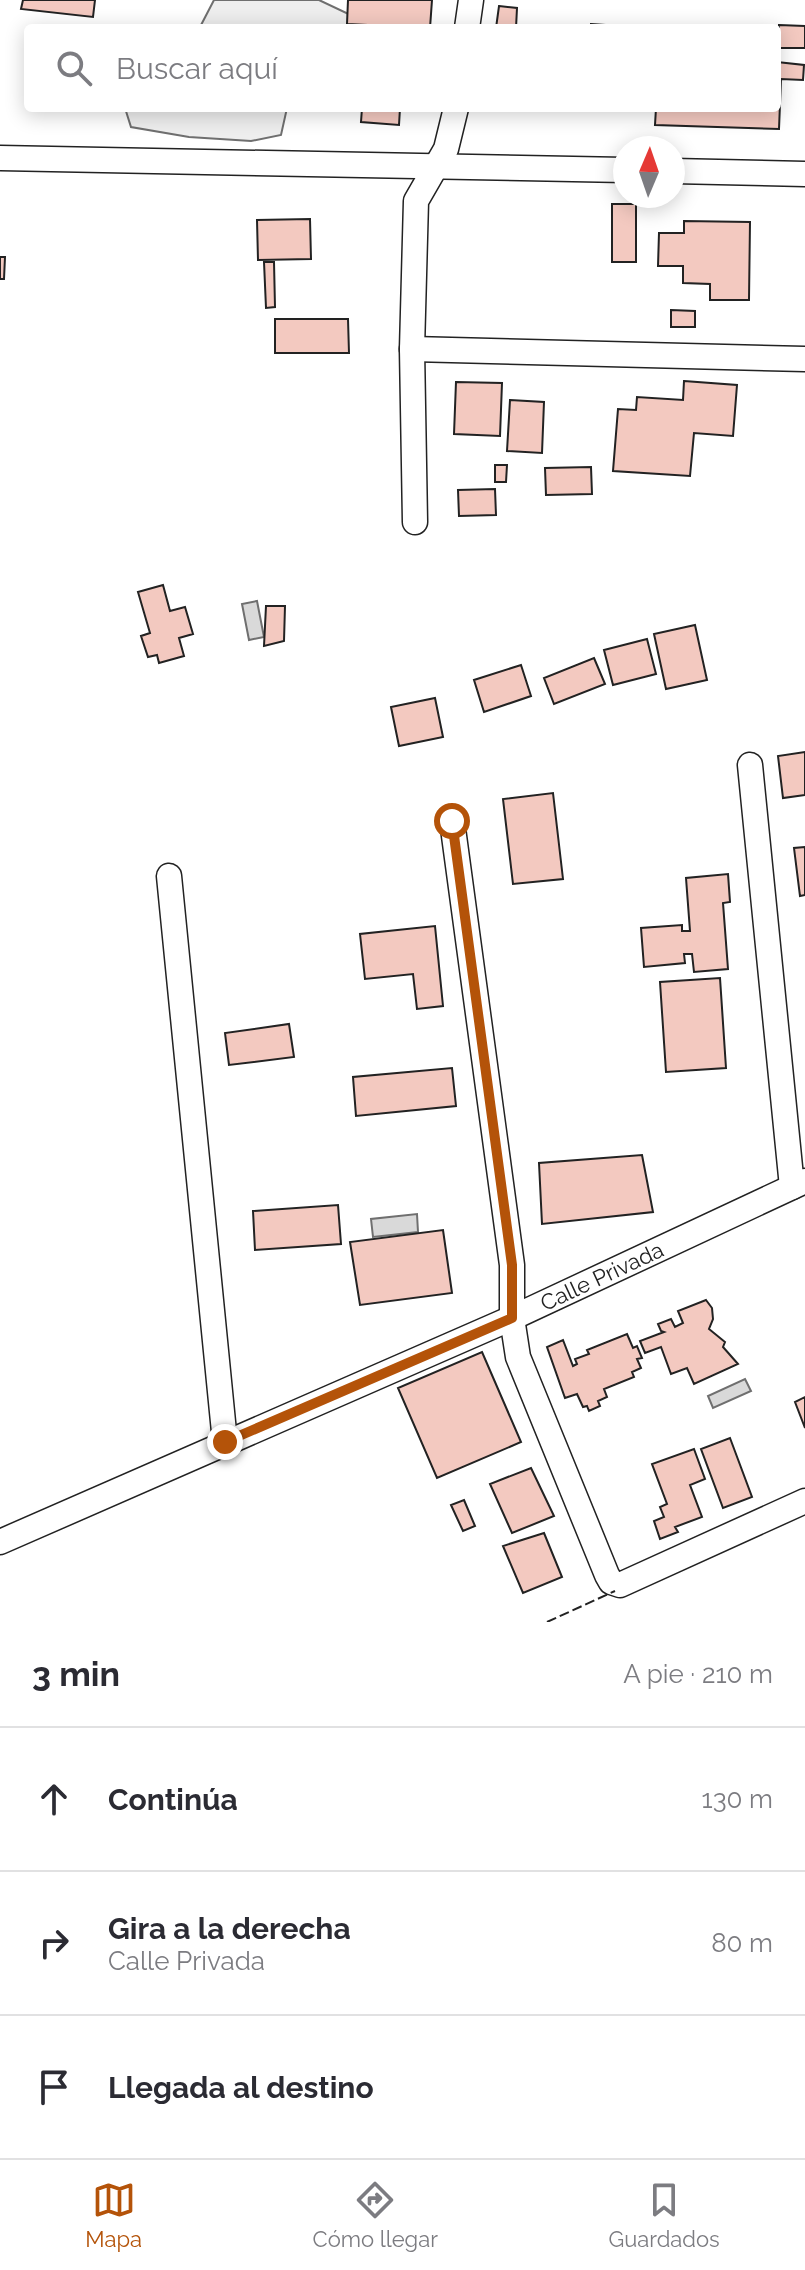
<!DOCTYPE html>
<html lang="es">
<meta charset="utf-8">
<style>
body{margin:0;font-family:Raleway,sans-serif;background:#f7f7f7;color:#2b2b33}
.compass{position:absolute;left:613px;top:136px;width:72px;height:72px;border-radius:50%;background:#fff;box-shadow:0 4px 20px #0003;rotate:2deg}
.stop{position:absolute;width:24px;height:24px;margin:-18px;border:6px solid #b45309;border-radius:50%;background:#fff}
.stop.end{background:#b45309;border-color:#fff;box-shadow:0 2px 8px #0008}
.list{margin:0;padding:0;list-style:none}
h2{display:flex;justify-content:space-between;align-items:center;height:104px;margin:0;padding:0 32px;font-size:34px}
h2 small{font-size:26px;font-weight:400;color:#7c7c81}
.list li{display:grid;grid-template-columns:52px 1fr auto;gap:24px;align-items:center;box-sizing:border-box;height:144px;padding:0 32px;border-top:2px solid #e1e1e2}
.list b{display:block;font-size:30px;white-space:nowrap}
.list p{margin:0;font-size:26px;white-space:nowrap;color:#7c7c81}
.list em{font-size:26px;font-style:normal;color:#7c7c81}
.icon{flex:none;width:44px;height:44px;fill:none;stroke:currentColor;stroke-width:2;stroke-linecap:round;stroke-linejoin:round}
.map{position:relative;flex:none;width:805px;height:1622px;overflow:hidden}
.search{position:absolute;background:#fff;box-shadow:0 4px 20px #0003;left:24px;right:24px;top:24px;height:88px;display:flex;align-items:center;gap:20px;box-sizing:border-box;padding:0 28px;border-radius:8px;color:#7c7c81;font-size:30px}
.sheet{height:536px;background:#fff}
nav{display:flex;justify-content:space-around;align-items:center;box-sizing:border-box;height:112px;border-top:2px solid #e1e1e2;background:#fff;font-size:22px;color:#7c7c81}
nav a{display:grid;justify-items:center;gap:4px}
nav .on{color:#b45309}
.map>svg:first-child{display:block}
.green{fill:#eee;stroke:#6f6f6f;stroke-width:2}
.water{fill:#d9d9d9;stroke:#6f6f6f;stroke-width:2}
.building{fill:#f3c9c0;stroke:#222;stroke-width:2}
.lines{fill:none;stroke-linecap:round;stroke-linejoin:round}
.street-casing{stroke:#222;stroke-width:27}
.street{stroke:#fff;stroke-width:24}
.fence{stroke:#222;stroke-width:2;stroke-dasharray:10 4;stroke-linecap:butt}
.route{stroke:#b45309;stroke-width:10}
.labels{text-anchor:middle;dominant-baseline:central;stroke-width:6;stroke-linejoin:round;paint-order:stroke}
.street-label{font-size:22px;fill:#222;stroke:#fff}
</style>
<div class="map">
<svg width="805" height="1622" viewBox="0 0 805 1622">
<rect width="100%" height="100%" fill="#fff"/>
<path class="green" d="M 214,0 L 319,0 L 357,18 L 361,28 L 195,28 L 200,27 Z
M 125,108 L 287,108 L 281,135 L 251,141 L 189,137 L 131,127 Z"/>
<path class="water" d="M 257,601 L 264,637 L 249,640 L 242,604 Z
M 417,1214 L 418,1232 L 373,1237 L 371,1219 Z
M 745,1379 L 751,1391 L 713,1408 L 708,1396 Z"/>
<path class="building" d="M 23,0 L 95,0 L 93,17 L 21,9 Z
M 348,0 L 432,0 L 430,28 L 347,24 Z
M 499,6 L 517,8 L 516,28 L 496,28 Z
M 591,24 L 650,28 L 591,28 Z
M 779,25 L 805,26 L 805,48 L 779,48 Z
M 777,62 L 804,65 L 803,80 L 781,79 L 779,129 L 655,125 L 656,108 L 777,108 Z
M 362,108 L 400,108 L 399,125 L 361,122 Z
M 612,204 L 636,204 L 636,262 L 612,262 Z
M 310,219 L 311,259 L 258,260 L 257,220 Z
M 684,221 L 750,222 L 749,300 L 710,300 L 710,284 L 683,283 L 683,266 L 658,266 L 659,233 L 684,233 Z
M 0,257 L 5,257 L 4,279 L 0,279 Z
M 264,262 L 274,262 L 275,307 L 266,308 Z
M 671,310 L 695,311 L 695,327 L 671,327 Z
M 275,319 L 348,319 L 349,353 L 275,353 Z
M 684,381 L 737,385 L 733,436 L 694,433 L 690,476 L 613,471 L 618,409 L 636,410 L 637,397 L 683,400 Z
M 456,382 L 502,383 L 500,436 L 454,434 Z
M 510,400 L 544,402 L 542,453 L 507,451 Z
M 495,465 L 507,465 L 506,482 L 495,482 Z
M 591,467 L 592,494 L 546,495 L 545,468 Z
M 495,489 L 496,515 L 459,516 L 458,490 Z
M 163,585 L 170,611 L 185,607 L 193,634 L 179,638 L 184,656 L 159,663 L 157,655 L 148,657 L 141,636 L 150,633 L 138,592 Z
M 266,606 L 285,606 L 284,641 L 264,646 Z
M 695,625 L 707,680 L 666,689 L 654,634 Z
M 647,639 L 656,674 L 613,685 L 604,650 Z
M 594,658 L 605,684 L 554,704 L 544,678 Z
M 521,665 L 531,696 L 484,712 L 474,680 Z
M 435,698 L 443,737 L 399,746 L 391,707 Z
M 805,752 L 805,795 L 783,798 L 778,756 Z
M 553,793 L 563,879 L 513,884 L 503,799 Z
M 805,847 L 805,895 L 800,896 L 794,848 Z
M 728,874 L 730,902 L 723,903 L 728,969 L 694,972 L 692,954 L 684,954 L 685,963 L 644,967 L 641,928 L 682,925 L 682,931 L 690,931 L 686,878 Z
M 435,926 L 443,1006 L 417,1009 L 413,974 L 365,979 L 360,934 Z
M 720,978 L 726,1068 L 666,1072 L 660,982 Z
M 289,1024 L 294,1057 L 229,1065 L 225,1033 Z
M 452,1068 L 456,1106 L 356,1116 L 353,1077 Z
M 642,1155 L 653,1212 L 542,1224 L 539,1163 Z
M 338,1205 L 341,1244 L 255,1250 L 253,1211 Z
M 443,1230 L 452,1293 L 360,1305 L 350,1242 Z
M 706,1300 L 712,1308 L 713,1319 L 709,1329 L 725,1342 L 723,1347 L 738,1364 L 694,1384 L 687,1368 L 671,1374 L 661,1347 L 645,1353 L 640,1341 L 664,1332 L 661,1331 L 658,1324 L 671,1319 L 675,1327 L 683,1323 L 678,1311 Z
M 627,1334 L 633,1348 L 637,1346 L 642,1358 L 637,1359 L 641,1368 L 632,1372 L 634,1377 L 604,1389 L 607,1397 L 598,1401 L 600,1406 L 589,1411 L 587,1406 L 583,1407 L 577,1394 L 565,1398 L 547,1347 L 563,1340 L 573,1366 L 577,1364 L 575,1359 L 589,1354 L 587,1350 Z
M 482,1352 L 521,1442 L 437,1478 L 398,1388 Z
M 805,1397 L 805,1428 L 795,1402 Z
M 730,1438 L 752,1497 L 723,1508 L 701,1449 Z
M 694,1449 L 705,1479 L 690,1485 L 702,1517 L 675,1527 L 678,1532 L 660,1539 L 654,1521 L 664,1517 L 660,1507 L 667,1504 L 652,1464 Z
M 531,1468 L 554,1516 L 512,1533 L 490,1484 Z
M 464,1500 L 475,1526 L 463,1531 L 451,1505 Z
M 544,1533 L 562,1577 L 523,1593 L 503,1546 Z"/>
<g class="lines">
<g class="street-casing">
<g id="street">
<path d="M 467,28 L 471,0"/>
<path d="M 0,158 L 625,170"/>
<path d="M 673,171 L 805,174"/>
<path d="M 412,349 L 805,359"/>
<path d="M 415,522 L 412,349 L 416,201 L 446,149 L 456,108"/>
<path d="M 750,765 L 792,1187"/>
<path d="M 452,821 L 512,1265 L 512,1318 L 518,1357 L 607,1575 L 611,1582 L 620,1585 L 805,1501"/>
<path d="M 169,876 L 225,1442"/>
<path id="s1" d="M 0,1542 L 512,1318 L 805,1181"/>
</g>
</g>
<use href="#street" class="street"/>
<path class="fence" d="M 547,1622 L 615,1591"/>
</g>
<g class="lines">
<path class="route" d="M 225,1442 L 512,1318 L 512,1265 L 452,821"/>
</g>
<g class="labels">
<g class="street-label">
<text stroke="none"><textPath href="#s1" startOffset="658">Calle Privada</textPath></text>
</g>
</g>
</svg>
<svg class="compass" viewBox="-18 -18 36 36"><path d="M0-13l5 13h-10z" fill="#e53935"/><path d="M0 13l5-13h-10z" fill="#7c7c81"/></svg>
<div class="stop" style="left:452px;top:821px"></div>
<div class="stop end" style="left:225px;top:1442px"></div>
<div class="search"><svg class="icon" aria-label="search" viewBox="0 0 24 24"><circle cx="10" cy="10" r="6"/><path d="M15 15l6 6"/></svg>Buscar aquí</div>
</div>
<section class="sheet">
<h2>3 min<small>A pie · 210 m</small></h2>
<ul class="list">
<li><svg class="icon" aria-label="ahead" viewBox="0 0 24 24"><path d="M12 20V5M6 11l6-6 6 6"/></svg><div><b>Continúa</b></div><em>130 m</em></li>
<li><svg class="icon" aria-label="right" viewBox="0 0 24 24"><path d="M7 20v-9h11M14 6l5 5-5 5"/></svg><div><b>Gira a la derecha</b><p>Calle Privada</p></div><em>80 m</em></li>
<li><svg class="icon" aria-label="arrive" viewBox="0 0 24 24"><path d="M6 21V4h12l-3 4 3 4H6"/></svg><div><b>Llegada al destino</b></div></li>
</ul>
</section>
<nav>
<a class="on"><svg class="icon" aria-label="map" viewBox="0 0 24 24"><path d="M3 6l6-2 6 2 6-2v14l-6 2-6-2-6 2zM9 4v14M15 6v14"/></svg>Mapa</a>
<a><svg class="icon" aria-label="directions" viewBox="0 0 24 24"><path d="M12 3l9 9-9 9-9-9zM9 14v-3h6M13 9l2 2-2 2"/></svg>Cómo llegar</a>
<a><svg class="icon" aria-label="saved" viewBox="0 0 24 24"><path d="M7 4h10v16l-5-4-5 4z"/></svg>Guardados</a>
</nav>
